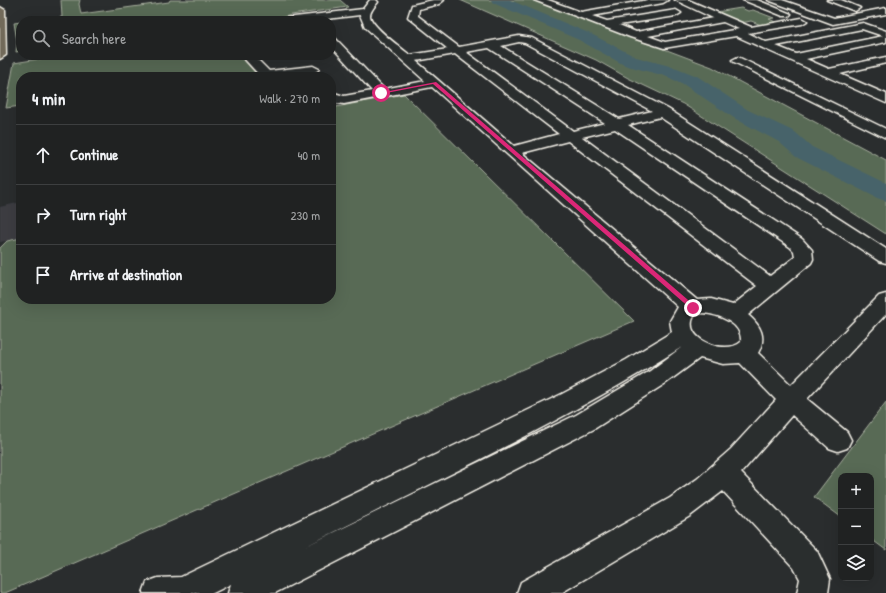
<!DOCTYPE html>
<meta charset="utf-8">
<style>
body{margin:0;font-family:"Patrick Hand",sans-serif;background:#282a2a;color:#f1f3f6}
.controls{position:absolute;right:12px;bottom:12px;display:grid;overflow:hidden;border-radius:8px;box-shadow:0 4px 16px #0002}
.controls button{width:36px;height:36px;display:grid;place-items:center;padding:0;border:0;border-bottom:1px solid #3d3f40;background:#202222;color:#f1f3f6;font:20px sans-serif}
.stop{position:absolute;width:12px;height:12px;margin:-9px;border:3px solid #db2777;border-radius:50%;background:#fff}
.stop.end{background:#db2777;border-color:#fff;box-shadow:0 1px 4px #0008}
.list{margin:0;padding:0;list-style:none}
h2{display:flex;justify-content:space-between;align-items:center;height:52px;margin:0;padding:0 16px;font-size:17px}
h2 small{font-size:13px;font-weight:400;color:#a2a4a5}
.list li{display:grid;grid-template-columns:26px 1fr auto;gap:12px;align-items:center;box-sizing:border-box;height:60px;padding:0 16px;border-top:1px solid #3d3f40}
.list b{display:block;font-size:15px;white-space:nowrap}
.list em{font-size:13px;font-style:normal;color:#a2a4a5}
.icon{flex:none;width:22px;height:22px;fill:none;stroke:currentColor;stroke-width:2;stroke-linecap:round;stroke-linejoin:round}
.map{position:relative;flex:none;width:886px;height:593px;overflow:hidden}
.search{position:absolute;background:#202222;box-shadow:0 4px 16px #0002;left:16px;top:16px;width:320px;height:44px;display:flex;align-items:center;gap:10px;box-sizing:border-box;padding:0 14px;border-radius:16px;color:#a2a4a5;font-size:15px}
.panel{position:absolute;background:#202222;box-shadow:0 4px 16px #0002;left:16px;top:72px;width:320px;height:232px;border-radius:16px}
.map>svg:first-child{display:block}
.built{fill:#3c3d43}
.green{fill:#596a54;stroke:#a6ae9e}
.lines{fill:none;stroke-linecap:round;stroke-linejoin:round}
.river{fill:#47646b;fill-rule:evenodd}
.minor-casing{stroke:#f4f1e8;stroke-width:3}
.major-casing{stroke:#f4f1e8;stroke-width:3}
.minor{fill:#2a2d2e;fill-rule:evenodd}
.major{fill:#726b5a;fill-rule:evenodd}
.route{fill:#db2777}
</style>
<div class="map">
<svg width="886" height="593" viewBox="0 0 886 593">
<rect width="100%" height="100%" fill="#2a2d2e"/>
<filter id="ink" filterUnits="userSpaceOnUse"><feTurbulence type="fractalNoise" baseFrequency=".025" numOctaves="2"/><feDisplacementMap in="SourceGraphic" scale="8" xChannelSelector="R" yChannelSelector="G"/><feConvolveMatrix kernelMatrix="1 2 1 2 8 2 1 2 1" color-interpolation-filters="sRGB"/></filter>
<g filter="url(#ink)">
<path class="built" d="M 21,202 L 21,238 L 0,242 L 0,207 Z"/>
<path class="green" d="M 61,0 L 80,0 L 79,4 L 81,14 L 169,2 L 170,0 L 340,0 L 348,7 L 291,15 L 269,21 L 30,21 L 62,17 Z
M 460,0 L 534,0 L 712,67 L 886,160 L 886,234 L 683,104 L 628,78 L 596,60 Z
M 741,8 L 748,11 L 753,10 L 774,18 L 769,19 L 780,24 L 764,26 L 751,21 L 741,23 L 716,12 Z
M 21,22 L 21,51 L 16,52 L 17,41 L 14,23 Z
M 63,55 L 212,55 L 214,57 L 239,55 L 259,77 L 21,77 L 21,106 L 6,108 L 14,63 Z
M 404,94 L 634,321 L 5,593 L 0,593 L 0,248 L 7,241 L 21,238 L 21,299 L 331,299 L 331,108 Z
M 886,402 L 886,550 L 871,539 L 871,476 L 841,476 L 841,517 L 814,497 Z"/>
<g class="lines">
<path class="river" d="M 491,0 L 510,0 L 591,34 L 636,57 L 677,68 L 697,76 L 748,110 L 795,132 L 812,147 L 886,183 L 886,201 L 877,198 L 796,157 L 779,142 L 734,118 L 683,84 L 665,76 L 624,65 L 579,40 L 493,3 Z"/>
<g class="minor-casing">
<path id="minor" d="M 370,0 L 376,0 L 378,2 C 375,6 370,11 370,16 C 371,26 401,48 410,55 L 448,49 L 408,17 L 412,5 L 433,0 L 444,0 L 439,4 L 419,9 L 418,16 L 459,47 L 519,36 L 532,38 L 668,109 L 886,249 L 886,263 L 879,261 L 660,117 L 628,125 L 802,239 L 812,250 L 813,259 L 811,263 L 748,315 C 761,326 767,337 758,353 L 791,385 L 879,296 L 886,294 L 886,314 L 807,399 L 847,432 L 851,440 L 847,448 L 838,451 L 829,448 L 792,415 L 741,473 L 817,551 L 830,579 L 828,593 L 797,593 L 800,579 L 794,568 L 723,491 L 690,516 L 561,593 L 517,593 L 521,582 L 670,498 L 697,479 L 731,449 L 776,400 L 740,363 L 723,364 L 700,358 L 666,383 L 594,429 L 275,593 L 228,593 L 231,584 L 213,593 L 143,593 L 147,582 L 158,578 L 181,577 L 562,394 L 626,360 L 672,332 L 670,321 L 678,307 L 432,87 L 344,104 L 331,102 L 331,92 L 344,96 L 372,91 L 331,46 L 331,37 L 335,38 L 384,89 L 425,81 L 365,27 L 360,15 L 310,21 L 281,21 L 286,18 L 363,9 ZM 519,42 L 525,43 L 652,111 L 619,119 L 501,46 ZM 489,48 L 605,123 L 573,131 L 466,52 ZM 455,54 L 559,134 L 514,146 L 416,61 ZM 615,129 L 790,247 L 794,251 L 795,257 L 770,276 L 582,137 ZM 568,141 L 757,286 L 733,305 L 711,299 L 697,300 L 522,153 ZM 702,313 C 718,314 743,323 741,342 C 726,356 681,339 694,316 ZM 682,347 L 650,371 L 576,415 L 304,547 C 431,483 562,423 682,347 Z
M 534,0 L 548,0 L 581,12 L 648,0 L 668,0 L 663,3 L 592,16 L 607,21 L 676,10 L 681,13 L 676,16 L 619,25 L 636,32 L 713,18 L 675,0 L 688,0 L 751,27 L 802,18 L 807,21 L 802,24 L 748,33 L 766,42 L 863,23 L 886,31 L 886,42 L 806,59 L 829,69 L 886,57 L 886,63 L 840,74 L 886,94 L 886,103 L 736,36 L 664,48 L 630,37 ZM 723,22 L 739,29 L 665,42 L 648,36 ZM 862,29 L 883,36 L 796,54 L 776,46 Z
M 743,0 L 757,0 L 791,14 L 789,16 L 783,16 Z
M 768,0 L 782,0 L 834,18 L 886,8 L 886,14 L 833,24 Z
M 827,0 L 841,0 L 860,8 L 855,11 Z
M 241,55 L 253,55 L 269,71 L 313,66 L 319,69 C 312,78 273,77 261,77 Z
M 738,57 L 886,129 L 886,138 L 734,62 L 732,60 Z"/>
</g>
<g class="major-casing">
<path id="major" d="M 0,7 L 5,10 L 6,55 L 0,59 Z"/>
</g>
<use href="#minor" class="minor"/>
<use href="#major" class="major"/>
</g>
</g>
<path class="route" d="M 436,82 L 695,306 L 695,309 L 691,309 L 433,84 L 381,94 L 379,93 Z"/>
</svg>
<div class="controls">
<button>+</button>
<button>−</button>
<button><svg class="icon" aria-label="layers" viewBox="0 0 24 24"><path d="M12 4l9 5-9 5-9-5zM3 14l9 5 9-5"/></svg></button>
</div>
<div class="stop" style="left:381px;top:93px"></div>
<div class="stop end" style="left:693px;top:308px"></div>
<div class="search"><svg class="icon" aria-label="search" viewBox="0 0 24 24"><circle cx="10" cy="10" r="6"/><path d="M15 15l6 6"/></svg>Search here</div>
<section class="panel">
<h2>4 min<small>Walk · 270 m</small></h2>
<ul class="list">
<li><svg class="icon" aria-label="ahead" viewBox="0 0 24 24"><path d="M12 20V5M6 11l6-6 6 6"/></svg><div><b>Continue</b></div><em>40 m</em></li>
<li><svg class="icon" aria-label="right" viewBox="0 0 24 24"><path d="M7 20v-9h11M14 6l5 5-5 5"/></svg><div><b>Turn right</b></div><em>230 m</em></li>
<li><svg class="icon" aria-label="arrive" viewBox="0 0 24 24"><path d="M6 21V4h12l-3 4 3 4H6"/></svg><div><b>Arrive at destination</b></div></li>
</ul>
</section>
</div>
